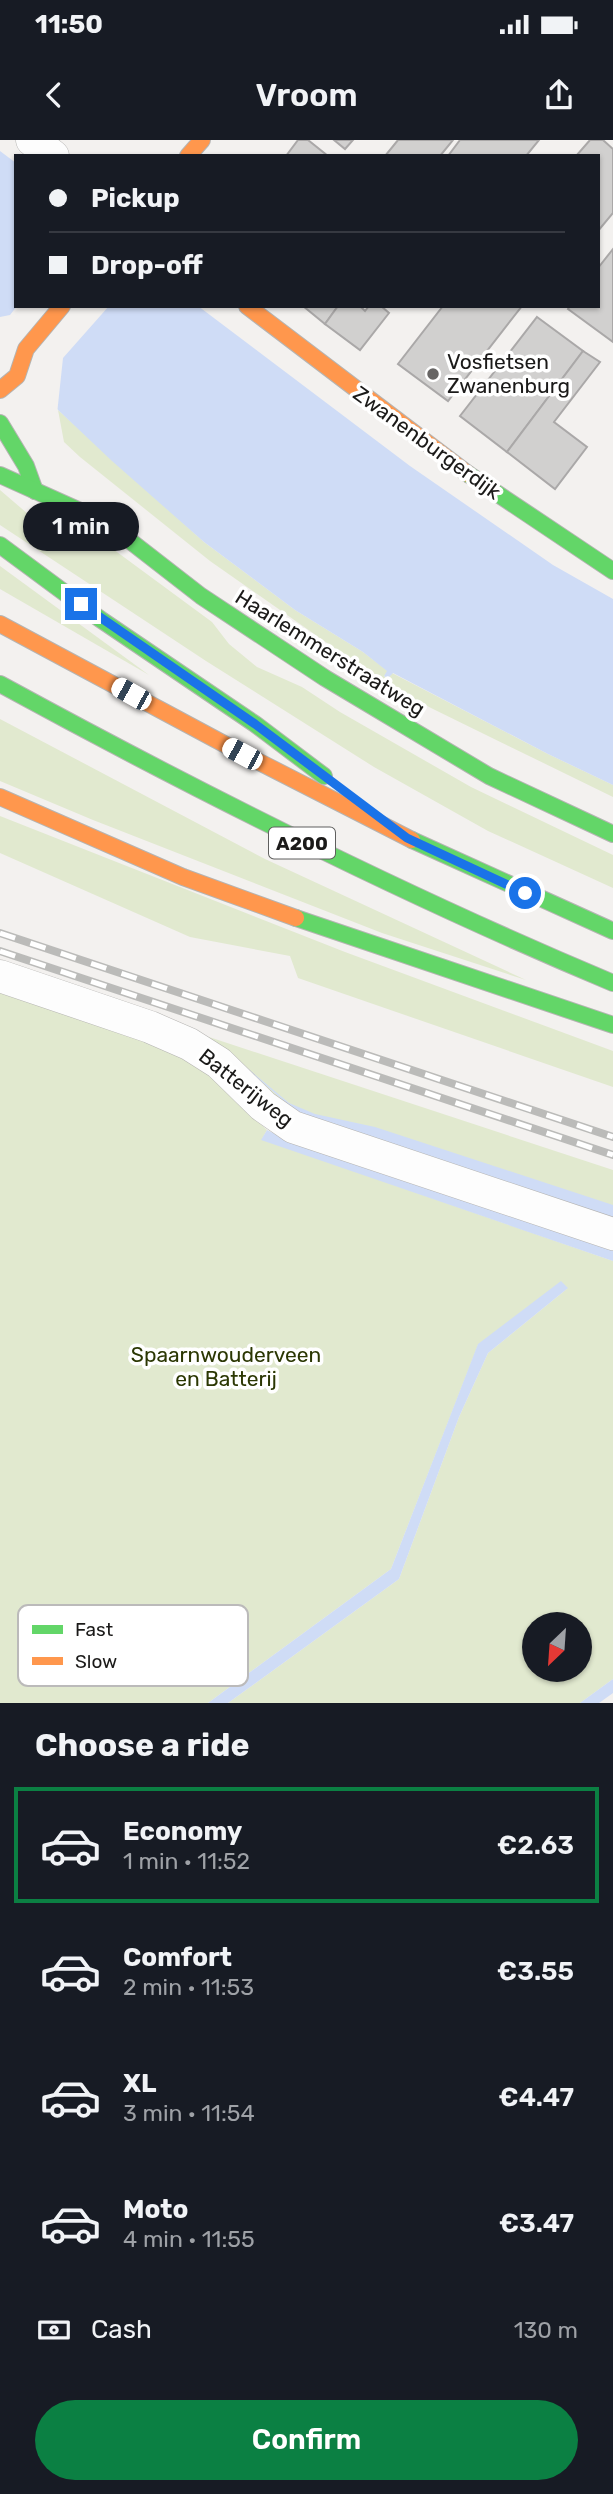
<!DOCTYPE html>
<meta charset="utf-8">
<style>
body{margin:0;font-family:Rubik,sans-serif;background:#242831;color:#f1f3f6;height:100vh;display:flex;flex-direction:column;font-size:26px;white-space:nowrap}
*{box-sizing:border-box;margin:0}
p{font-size:23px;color:#9ea1a6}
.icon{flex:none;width:38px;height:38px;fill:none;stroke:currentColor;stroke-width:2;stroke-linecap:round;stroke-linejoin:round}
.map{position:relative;height:1563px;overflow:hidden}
.sheet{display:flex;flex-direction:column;background:#171b24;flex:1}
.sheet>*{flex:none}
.hud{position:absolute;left:14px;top:14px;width:586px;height:154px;border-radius:0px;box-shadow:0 2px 5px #0004;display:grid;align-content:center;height:154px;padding:0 35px;background:#171b24}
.needle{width:46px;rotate:205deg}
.fabs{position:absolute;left:522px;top:1472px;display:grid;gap:14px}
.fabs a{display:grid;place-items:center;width:70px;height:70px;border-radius:50%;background:#171b24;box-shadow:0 2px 5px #0004;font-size:35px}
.end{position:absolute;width:32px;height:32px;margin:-16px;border:9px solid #1a73e8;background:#fff;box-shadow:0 0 0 4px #fff}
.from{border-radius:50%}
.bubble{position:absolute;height:49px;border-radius:24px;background:#171b24;box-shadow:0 2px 5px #0004;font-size:23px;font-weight:600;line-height:49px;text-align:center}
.car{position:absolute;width:21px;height:42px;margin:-21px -10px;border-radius:9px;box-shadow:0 0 5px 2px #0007;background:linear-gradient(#fff 24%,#345 0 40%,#fff 0 76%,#345 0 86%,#fff 0)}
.hud b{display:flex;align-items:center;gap:24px;height:66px;font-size:26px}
.hud b+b{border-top:2px solid #363941}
.hud i{width:18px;height:18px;background:#f1f3f6}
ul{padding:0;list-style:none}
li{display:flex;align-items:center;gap:21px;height:116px;margin:0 14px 10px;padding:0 21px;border:4px solid transparent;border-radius:0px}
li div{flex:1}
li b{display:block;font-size:26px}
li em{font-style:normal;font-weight:600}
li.selected{border-color:#0b8043}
li>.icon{width:63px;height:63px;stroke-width:1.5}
h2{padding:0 35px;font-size:32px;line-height:84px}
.pay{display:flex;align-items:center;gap:18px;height:77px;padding:0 35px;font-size:26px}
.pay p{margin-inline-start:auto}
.button{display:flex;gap:14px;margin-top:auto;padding:14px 35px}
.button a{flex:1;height:80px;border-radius:42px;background:#0b8043;color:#fff;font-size:28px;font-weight:600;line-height:80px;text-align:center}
.status{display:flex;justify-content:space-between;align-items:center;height:49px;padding:0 35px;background:#171b24;direction:ltr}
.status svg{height:19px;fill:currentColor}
header{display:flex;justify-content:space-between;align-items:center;height:91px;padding:0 35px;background:#171b24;font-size:32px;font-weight:600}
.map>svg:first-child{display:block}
.green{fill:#e1e9cf;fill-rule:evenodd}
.water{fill:#cfdcf6}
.pier{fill:#f3f1ef}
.building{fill:#d1d0cf;stroke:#aaa8a8;stroke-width:2}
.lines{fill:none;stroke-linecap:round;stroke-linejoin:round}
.street-casing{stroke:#b5b4b2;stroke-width:33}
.fast-casing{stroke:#b5b4b2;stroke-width:18}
.slow-casing{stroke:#b5b4b2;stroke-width:18}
.street{stroke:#fdfdfd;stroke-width:32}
.fast{stroke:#63d668;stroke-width:16}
.slow{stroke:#ff974d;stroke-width:16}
.rail-casing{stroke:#bbbbb9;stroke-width:8}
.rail{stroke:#fff;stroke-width:5;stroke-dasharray:16;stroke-linecap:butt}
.route{stroke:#1a73e8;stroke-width:9}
.poi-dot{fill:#676564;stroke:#fff;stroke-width:2.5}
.labels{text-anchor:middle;stroke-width:7;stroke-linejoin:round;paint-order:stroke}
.shield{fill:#fff;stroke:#5f5f5e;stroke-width:2}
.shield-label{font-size:19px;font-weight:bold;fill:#1b1a19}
.poi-label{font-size:21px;fill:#1b1a19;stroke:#fff;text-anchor:start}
.street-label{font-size:21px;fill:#1b1a19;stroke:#fff}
.park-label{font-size:21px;fill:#2b3703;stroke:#fff}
.key{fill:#fff;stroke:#bbbaba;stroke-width:2}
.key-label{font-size:19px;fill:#1b1a19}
</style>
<div class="status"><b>11:50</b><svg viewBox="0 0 49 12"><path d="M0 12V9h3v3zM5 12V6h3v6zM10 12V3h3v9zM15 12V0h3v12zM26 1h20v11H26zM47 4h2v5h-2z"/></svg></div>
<header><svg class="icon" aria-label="back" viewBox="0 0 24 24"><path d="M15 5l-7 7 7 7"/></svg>Vroom<svg class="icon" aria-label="share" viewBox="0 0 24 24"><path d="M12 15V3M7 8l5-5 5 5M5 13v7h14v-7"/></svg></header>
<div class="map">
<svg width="613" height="1563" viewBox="0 0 613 1563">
<rect width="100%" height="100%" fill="#f3f1ef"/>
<g class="green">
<polygon points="58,270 204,402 295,470 363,512 388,531 384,536 388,538 392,533 548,614 613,645 613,657 431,568 374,536 210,421 80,317 64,302"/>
<polygon points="0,350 28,374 102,401 212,482 229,504 257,527 302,547 340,572 471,647 613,715 613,748 488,691 374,627 206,521 0,385"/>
<polygon points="0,426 149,535 0,449"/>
<polygon points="0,579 265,719 526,840 382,793 93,680 0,641"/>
<polygon points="0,676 345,812 613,911 613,947 298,838 290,816 190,797 0,713"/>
<path d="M0,851l160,55 37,18 70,66 -5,9 351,122v418l-33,24h-352l171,-124 60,-162 29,-64 80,-65 -90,57 -87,224 -183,134h-208zM534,1484h45v46h-45z"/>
<polygon points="206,896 613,1030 613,1087 309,986"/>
</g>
<g class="water">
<polygon points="0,11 16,23 16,166 198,166 410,326 553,425 613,459 613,645 548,614 393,533 388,538 384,536 387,531 363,512 295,470 204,402 112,321 0,215"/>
<polygon points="69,850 206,896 233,916 289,963 315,974 375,987 613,1065 613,1078 303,977 235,919"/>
<polygon points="267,990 283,998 613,1111 613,1121 261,1000"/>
<polygon points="561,1141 568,1148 488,1213 459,1277 399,1439 228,1563 208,1563 391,1429 478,1204"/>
<polygon points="613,1539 613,1553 599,1563 580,1563"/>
</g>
<polygon class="pier" points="17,166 109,166 63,218 57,274 0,219 0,177 10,175"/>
<g class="building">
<polygon points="298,0 308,0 328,16 286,16"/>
<polygon points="334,0 353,0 345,9"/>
<polygon points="398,0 453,0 440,16 385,16"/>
<polygon points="460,0 539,0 526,16 448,16"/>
<polygon points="590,0 603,0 613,9 613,73 598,91 598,16 576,16"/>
<polygon points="613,109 613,202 568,169 570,166 598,166 598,128"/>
<polygon points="303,166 338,166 325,184"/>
<polygon points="338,166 360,166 365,171 369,166 381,166 389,173 360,210 325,184"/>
<polygon points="443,166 522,166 448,261 398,224"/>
<polygon points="537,177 583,211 507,312 460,276"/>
<polygon points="583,211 600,222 554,282 587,307 555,349 507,312"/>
</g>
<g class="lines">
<defs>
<g id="street">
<polyline points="32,0 53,16"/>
<polyline points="0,836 150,887 189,904 219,923 263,966 293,987 613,1094"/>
</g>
<g id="fast">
<polyline points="0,283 26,326 35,351"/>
<polyline points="468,334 613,431"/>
<polyline points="0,335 107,383 201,456 325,538 489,636 613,694"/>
<polyline points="0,405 100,479 255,584 324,636"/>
<path d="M0,544c200,109 403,211 613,299"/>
<polyline points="412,700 613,791"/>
<polyline points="296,778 613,885"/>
</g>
<g id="slow">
<polyline points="188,16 202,0"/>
<polyline points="247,166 468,334"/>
<polyline points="0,250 17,236 26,209 62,166"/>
<polyline points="0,484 226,605 412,700"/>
<polyline points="0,657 183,737 296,778"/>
</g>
</defs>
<use href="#street" class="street-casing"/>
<use href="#fast" class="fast-casing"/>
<use href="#slow" class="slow-casing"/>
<use href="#street" class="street"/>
<use href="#fast" class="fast"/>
<use href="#slow" class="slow"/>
<defs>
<g id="rail">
<polyline points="0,793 613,997"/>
<polyline points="0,811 613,1015"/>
</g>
</defs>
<use href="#rail" class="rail-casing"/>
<use href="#rail" class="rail"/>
</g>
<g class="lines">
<polyline class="route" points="81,464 255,584 407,698 525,753"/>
</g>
<circle class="poi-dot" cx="433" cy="234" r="7"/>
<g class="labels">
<rect class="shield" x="269" y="687.5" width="66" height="31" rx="5"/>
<g class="shield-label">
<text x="302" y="710">A200</text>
</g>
<g class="poi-label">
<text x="447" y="229">Vosfietsen<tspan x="447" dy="24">Zwanenburg</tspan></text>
</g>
<g class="street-label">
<text transform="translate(427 303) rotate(36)" y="7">Zwanenburgerdijk</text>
<text transform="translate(330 513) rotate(32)" y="7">Haarlemmerstraatweg</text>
<text transform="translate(246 948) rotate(38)" y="7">Batterijweg</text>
</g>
<g class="park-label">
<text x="226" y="1222">Spaarnwouderveen<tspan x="226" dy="24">en Batterij</tspan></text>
</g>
</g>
<rect x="18" y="1465" width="230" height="81" rx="10" class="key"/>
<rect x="32" y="1485" width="31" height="9" fill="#63d668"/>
<rect x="32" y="1517" width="31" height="8" fill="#ff974d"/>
<g class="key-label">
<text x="75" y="1496">Fast</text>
<text x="75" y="1528">Slow</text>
</g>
</svg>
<div class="fabs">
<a><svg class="needle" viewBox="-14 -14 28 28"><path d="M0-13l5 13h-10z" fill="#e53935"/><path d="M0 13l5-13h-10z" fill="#9ea1a6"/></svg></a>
</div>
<i class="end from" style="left:525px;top:753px"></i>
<i class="end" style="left:81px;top:464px"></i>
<div class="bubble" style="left:23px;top:362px;width:116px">1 min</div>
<i class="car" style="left:131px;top:554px;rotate:299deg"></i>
<i class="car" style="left:242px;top:614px;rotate:298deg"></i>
<div class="hud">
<b><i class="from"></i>Pickup</b>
<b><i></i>Drop-off</b>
</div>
</div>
<section class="sheet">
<h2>Choose a ride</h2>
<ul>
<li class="selected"><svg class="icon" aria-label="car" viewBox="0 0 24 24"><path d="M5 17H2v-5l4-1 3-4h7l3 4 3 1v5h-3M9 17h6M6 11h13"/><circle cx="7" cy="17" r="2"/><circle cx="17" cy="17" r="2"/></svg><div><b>Economy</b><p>1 min · 11:52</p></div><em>€2.63</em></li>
<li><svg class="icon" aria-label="car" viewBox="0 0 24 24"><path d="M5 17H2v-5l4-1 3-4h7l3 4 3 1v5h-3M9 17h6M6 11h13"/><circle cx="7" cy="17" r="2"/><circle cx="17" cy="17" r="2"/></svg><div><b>Comfort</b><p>2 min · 11:53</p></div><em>€3.55</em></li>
<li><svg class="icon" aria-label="car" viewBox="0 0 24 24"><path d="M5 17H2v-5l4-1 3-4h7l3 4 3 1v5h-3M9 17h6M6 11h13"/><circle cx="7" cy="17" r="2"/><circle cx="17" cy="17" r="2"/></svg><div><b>XL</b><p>3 min · 11:54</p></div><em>€4.47</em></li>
<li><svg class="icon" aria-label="car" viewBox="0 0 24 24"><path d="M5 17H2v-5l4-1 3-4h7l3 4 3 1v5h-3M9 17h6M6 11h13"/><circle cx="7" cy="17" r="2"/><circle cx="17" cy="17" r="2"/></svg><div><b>Moto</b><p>4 min · 11:55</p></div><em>€3.47</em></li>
</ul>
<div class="pay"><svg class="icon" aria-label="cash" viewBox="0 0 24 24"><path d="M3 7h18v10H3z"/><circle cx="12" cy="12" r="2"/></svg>Cash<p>130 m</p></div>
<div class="button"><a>Confirm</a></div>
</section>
